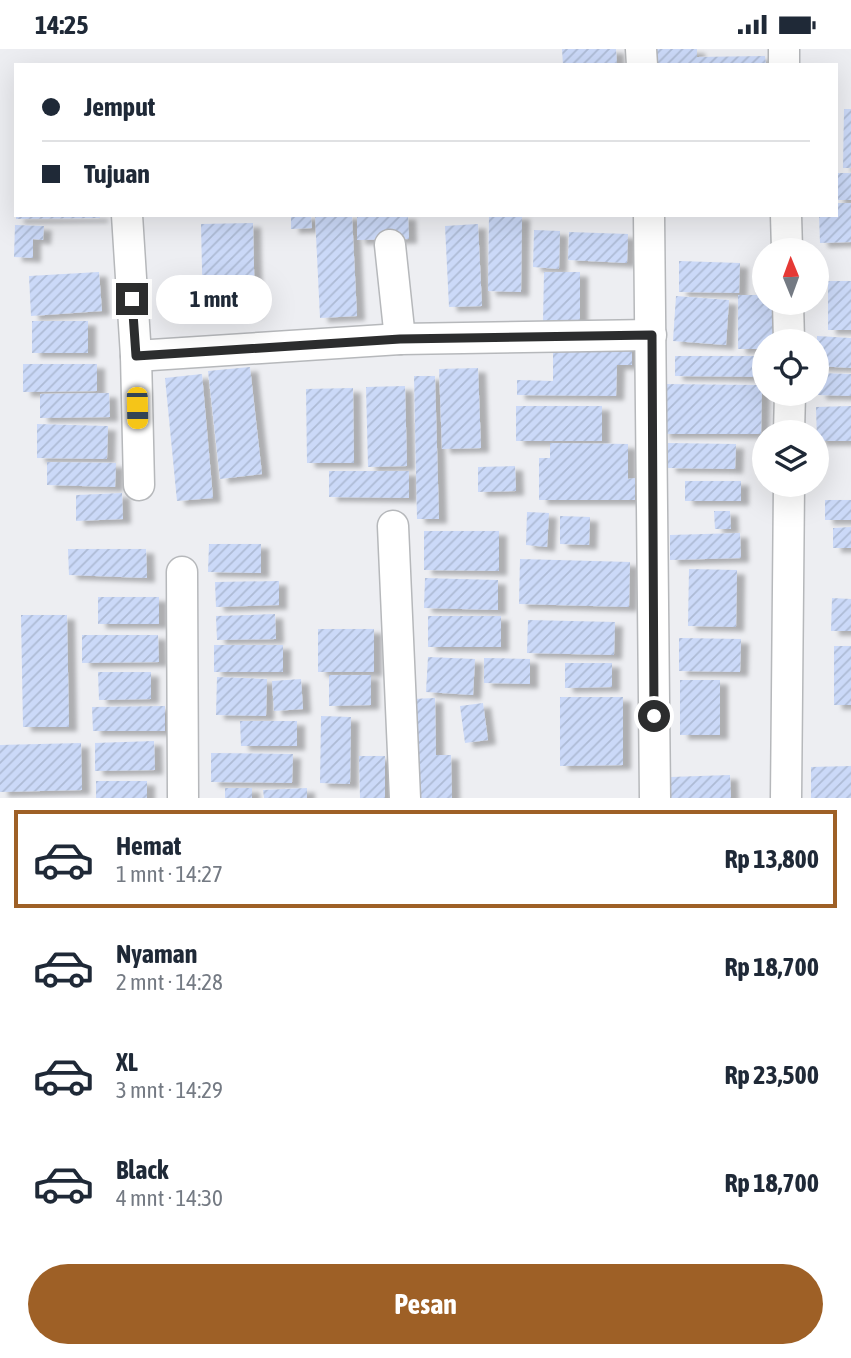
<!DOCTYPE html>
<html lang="id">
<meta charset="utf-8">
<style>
body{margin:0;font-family:"Asap Condensed",sans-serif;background:#f2f2f3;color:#1f2937;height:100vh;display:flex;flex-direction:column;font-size:26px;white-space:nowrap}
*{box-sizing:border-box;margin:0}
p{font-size:23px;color:#747a83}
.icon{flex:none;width:38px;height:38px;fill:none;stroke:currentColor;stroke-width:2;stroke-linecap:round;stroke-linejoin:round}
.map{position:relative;height:749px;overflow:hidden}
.details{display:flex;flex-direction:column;background:#fff;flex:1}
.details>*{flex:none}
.guide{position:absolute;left:14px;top:14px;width:824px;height:154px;border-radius:0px;box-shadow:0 7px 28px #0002;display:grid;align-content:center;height:154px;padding:0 28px;background:#fff}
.needle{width:46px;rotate:359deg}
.buttons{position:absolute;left:752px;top:189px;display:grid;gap:14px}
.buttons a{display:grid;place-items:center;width:77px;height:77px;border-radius:50%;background:#fff;box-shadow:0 7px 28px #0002;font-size:35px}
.end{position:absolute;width:32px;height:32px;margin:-16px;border:9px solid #2c2d2e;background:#fff;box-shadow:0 0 0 4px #fff}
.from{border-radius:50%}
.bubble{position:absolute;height:49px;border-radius:24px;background:#fff;box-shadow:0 7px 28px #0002;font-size:23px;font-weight:700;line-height:49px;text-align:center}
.car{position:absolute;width:21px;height:42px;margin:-21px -10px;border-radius:9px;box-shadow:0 0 5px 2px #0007;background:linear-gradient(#f5c518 24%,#345 0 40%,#f5c518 0 76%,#345 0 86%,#f5c518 0)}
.guide b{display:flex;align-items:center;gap:24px;height:66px;font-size:26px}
.guide b+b{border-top:2px solid #e0e1e3}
.guide i{width:18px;height:18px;background:#1f2937}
ul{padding:12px 0 0;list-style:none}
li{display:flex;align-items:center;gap:21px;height:98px;margin:0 14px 10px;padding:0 14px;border:4px solid transparent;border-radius:0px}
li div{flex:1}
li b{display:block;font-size:26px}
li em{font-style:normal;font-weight:700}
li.active{border-color:#9e6026}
li>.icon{width:63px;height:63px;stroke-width:1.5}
.primary-button{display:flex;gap:14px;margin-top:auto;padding:14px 28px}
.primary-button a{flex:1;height:80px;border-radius:42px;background:#9e6026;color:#fff;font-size:28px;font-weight:700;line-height:80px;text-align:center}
.status{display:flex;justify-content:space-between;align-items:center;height:49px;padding:0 35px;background:#fff;direction:ltr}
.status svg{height:19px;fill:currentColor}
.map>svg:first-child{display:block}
.building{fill:url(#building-hatch);filter:url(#shadow)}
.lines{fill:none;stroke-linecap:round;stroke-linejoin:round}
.minor-casing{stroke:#b6b8bb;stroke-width:33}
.minor{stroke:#fff;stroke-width:30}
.route{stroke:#2c2d2e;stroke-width:9}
</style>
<div class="status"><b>14:25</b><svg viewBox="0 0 49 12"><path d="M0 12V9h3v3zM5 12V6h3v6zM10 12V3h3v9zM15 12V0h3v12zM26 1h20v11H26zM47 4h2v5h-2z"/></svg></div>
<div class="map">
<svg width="851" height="749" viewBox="0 0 851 749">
<defs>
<pattern id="building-hatch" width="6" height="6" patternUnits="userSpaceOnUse" patternTransform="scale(1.75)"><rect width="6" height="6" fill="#cbd9f8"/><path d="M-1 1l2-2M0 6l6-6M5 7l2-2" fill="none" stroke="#aebbd5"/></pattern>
<filter id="shadow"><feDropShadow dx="8" dy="4.5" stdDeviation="2" flood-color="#0004"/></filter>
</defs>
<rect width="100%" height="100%" fill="#edeef2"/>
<g class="building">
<polygon points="562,0 616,0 617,16 563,16"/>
<polygon points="649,0 697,0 697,8 765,7 766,16 649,16"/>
<polygon points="844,60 851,60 851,119 843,119"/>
<rect x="836" y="124" width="15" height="27"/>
<polygon points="836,154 851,154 851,193 820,194 819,166 836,166"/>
<polygon points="16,166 100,166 100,169 16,170"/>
<polygon points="291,166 311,166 312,179 291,180"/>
<polygon points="315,166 352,166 357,267 320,269"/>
<polygon points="357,166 408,166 409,190 357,191"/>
<polygon points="489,166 522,166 521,243 488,242"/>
<polygon points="253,174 255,264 203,265 201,175"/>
<polygon points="478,175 482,257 449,258 445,177"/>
<polygon points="15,176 44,177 43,191 33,190 33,209 14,208"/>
<polygon points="534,181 560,182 559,220 533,218"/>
<polygon points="569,183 628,185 627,214 568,211"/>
<polygon points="679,212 740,214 739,244 679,243"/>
<polygon points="99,223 102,262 31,267 29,227"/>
<polygon points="544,223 580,223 580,273 543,273"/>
<rect x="828" y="232" width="23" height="49"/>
<polygon points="738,246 765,246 765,254 783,254 782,292 765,292 765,300 738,300"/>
<polygon points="676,247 729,251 726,296 673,292"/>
<rect x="32" y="272" width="56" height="32"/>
<polygon points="817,287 851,289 851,319 817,317"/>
<polygon points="632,293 632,316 617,316 616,347 517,346 517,331 553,332 553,300"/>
<polygon points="675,307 765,307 765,328 675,327"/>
<polygon points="23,315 97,315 97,342 23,343"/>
<polygon points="250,318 262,425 220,430 208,322"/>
<polygon points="478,319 481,399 442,400 439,320"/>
<polygon points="819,324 851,325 851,347 818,346"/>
<polygon points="202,325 213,449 177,452 165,329"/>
<polygon points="414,327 435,327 439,470 417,470"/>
<polygon points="662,335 762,336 761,385 662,385"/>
<polygon points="405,337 407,417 368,418 366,338"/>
<polygon points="353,339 354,414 307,414 306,340"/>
<polygon points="109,344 110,368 40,369 40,345"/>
<rect x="516" y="357" width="86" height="35"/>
<polygon points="851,357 851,392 817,392 816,358"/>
<polygon points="37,375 108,377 107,410 37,409"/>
<polygon points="550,394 628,395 628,430 635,429 635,451 539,451 539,409 550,409"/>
<polygon points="668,394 736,395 735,420 668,419"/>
<polygon points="47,413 116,414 115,438 47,436"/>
<polygon points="515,417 516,442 478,443 478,418"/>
<polygon points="329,422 409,422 409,449 329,448"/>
<rect x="685" y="432" width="56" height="20"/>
<polygon points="122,444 123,470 76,472 76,446"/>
<rect x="825" y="451" width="26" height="20"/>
<polygon points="714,462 730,462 731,480 715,480"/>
<polygon points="527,463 549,464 547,498 526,496"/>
<polygon points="560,467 590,468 589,496 560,495"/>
<polygon points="851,478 851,499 833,499 833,479"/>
<polygon points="424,482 499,482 499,522 424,521"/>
<polygon points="740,484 741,509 670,511 670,486"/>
<polygon points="209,495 261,495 261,524 208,523"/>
<polygon points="68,500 146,500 147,529 69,526"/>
<polygon points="520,510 630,513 629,558 519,555"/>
<polygon points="689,520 737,521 736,578 688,577"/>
<polygon points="425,529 498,531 498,561 424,559"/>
<polygon points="279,532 279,556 216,558 215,533"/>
<rect x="98" y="548" width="61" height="27"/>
<polygon points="832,549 851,550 851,582 831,582"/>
<polygon points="275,565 276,590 217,591 216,567"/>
<polygon points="21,566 67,566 69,678 23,678"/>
<rect x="428" y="567" width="73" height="31"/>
<polygon points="528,571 615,573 614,606 527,604"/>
<rect x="318" y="580" width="56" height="43"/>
<polygon points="82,586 158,586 159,613 82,614"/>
<polygon points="679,589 741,590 740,623 679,622"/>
<rect x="214" y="596" width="69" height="27"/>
<rect x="834" y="597" width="17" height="59"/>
<polygon points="428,608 475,610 473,646 426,643"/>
<polygon points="484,609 530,610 530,635 484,634"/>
<polygon points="565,614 612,614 612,638 565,639"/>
<polygon points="98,623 151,623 151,650 99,651"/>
<polygon points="329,626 371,626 371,656 329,657"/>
<polygon points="217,628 267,630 266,667 216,666"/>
<polygon points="301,630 303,660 274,662 272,632"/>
<rect x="680" y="631" width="40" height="55"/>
<polygon points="560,648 623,648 623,716 560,717"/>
<polygon points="435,649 436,706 451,706 452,749 415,749 412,650"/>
<polygon points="483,654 488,691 465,694 460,657"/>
<polygon points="165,657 165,682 93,682 92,658"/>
<polygon points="321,667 351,668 350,735 320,734"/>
<polygon points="240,672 297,672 297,697 241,697"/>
<polygon points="154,692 155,721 95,722 95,694"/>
<polygon points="81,694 82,741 0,743 0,696"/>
<polygon points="211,704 293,705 292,734 211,733"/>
<polygon points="359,707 385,707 385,749 360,749"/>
<polygon points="851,717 851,749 811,749 811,718"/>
<polygon points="730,726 731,749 671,749 670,728"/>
<rect x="96" y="732" width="51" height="17"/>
<rect x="225" y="739" width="27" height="10"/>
<polygon points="307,739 307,749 264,749 263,741"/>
</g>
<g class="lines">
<defs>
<g id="minor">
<polyline points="641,0 642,16"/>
<polyline points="784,0 784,16"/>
<polyline points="127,166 136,307 139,436"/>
<polyline points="649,166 655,749"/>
<polyline points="786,166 787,201"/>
<polyline points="390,196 400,290"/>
<polyline points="788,254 789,292"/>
<polyline points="136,307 400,290 651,286"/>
<polyline points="789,383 790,345"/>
<polyline points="393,477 405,749"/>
<polyline points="182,523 183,749"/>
<polyline points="786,749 789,436"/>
</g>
</defs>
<use href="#minor" class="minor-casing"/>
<use href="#minor" class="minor"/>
</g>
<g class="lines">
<polyline class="route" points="132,250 136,307 400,290 652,286 654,667"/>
</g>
</svg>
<div class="buttons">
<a><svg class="needle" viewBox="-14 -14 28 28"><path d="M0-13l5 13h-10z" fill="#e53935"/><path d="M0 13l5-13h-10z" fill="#747a83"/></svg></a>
<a><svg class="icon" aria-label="locate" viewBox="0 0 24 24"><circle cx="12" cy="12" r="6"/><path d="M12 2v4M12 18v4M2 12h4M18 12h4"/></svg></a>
<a><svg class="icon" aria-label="layers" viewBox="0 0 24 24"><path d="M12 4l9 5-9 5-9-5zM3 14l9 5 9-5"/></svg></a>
</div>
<i class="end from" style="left:654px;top:667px"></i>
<i class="end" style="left:132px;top:250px"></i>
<div class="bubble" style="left:156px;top:226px;width:116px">1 mnt</div>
<i class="car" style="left:137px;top:359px;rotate:179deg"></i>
<div class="guide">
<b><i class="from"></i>Jemput</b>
<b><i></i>Tujuan</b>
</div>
</div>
<section class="details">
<ul>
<li class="active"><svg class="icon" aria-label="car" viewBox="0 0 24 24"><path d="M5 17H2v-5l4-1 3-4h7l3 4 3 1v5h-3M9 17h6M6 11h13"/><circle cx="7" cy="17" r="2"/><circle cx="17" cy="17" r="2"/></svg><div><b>Hemat</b><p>1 mnt · 14:27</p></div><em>Rp 13,800</em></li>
<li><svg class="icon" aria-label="car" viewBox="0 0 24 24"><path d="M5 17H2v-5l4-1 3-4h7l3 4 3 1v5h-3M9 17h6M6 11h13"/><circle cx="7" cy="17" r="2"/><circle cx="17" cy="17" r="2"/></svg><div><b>Nyaman</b><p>2 mnt · 14:28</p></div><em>Rp 18,700</em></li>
<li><svg class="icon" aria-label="car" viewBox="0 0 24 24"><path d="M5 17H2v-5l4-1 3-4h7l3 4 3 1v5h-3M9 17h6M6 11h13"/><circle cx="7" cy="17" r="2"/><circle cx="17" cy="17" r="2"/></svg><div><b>XL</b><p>3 mnt · 14:29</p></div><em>Rp 23,500</em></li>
<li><svg class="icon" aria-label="car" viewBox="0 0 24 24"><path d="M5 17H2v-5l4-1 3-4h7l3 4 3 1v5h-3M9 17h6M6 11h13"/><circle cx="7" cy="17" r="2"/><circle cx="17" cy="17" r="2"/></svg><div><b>Black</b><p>4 mnt · 14:30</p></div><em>Rp 18,700</em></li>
</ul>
<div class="primary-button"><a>Pesan</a></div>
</section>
